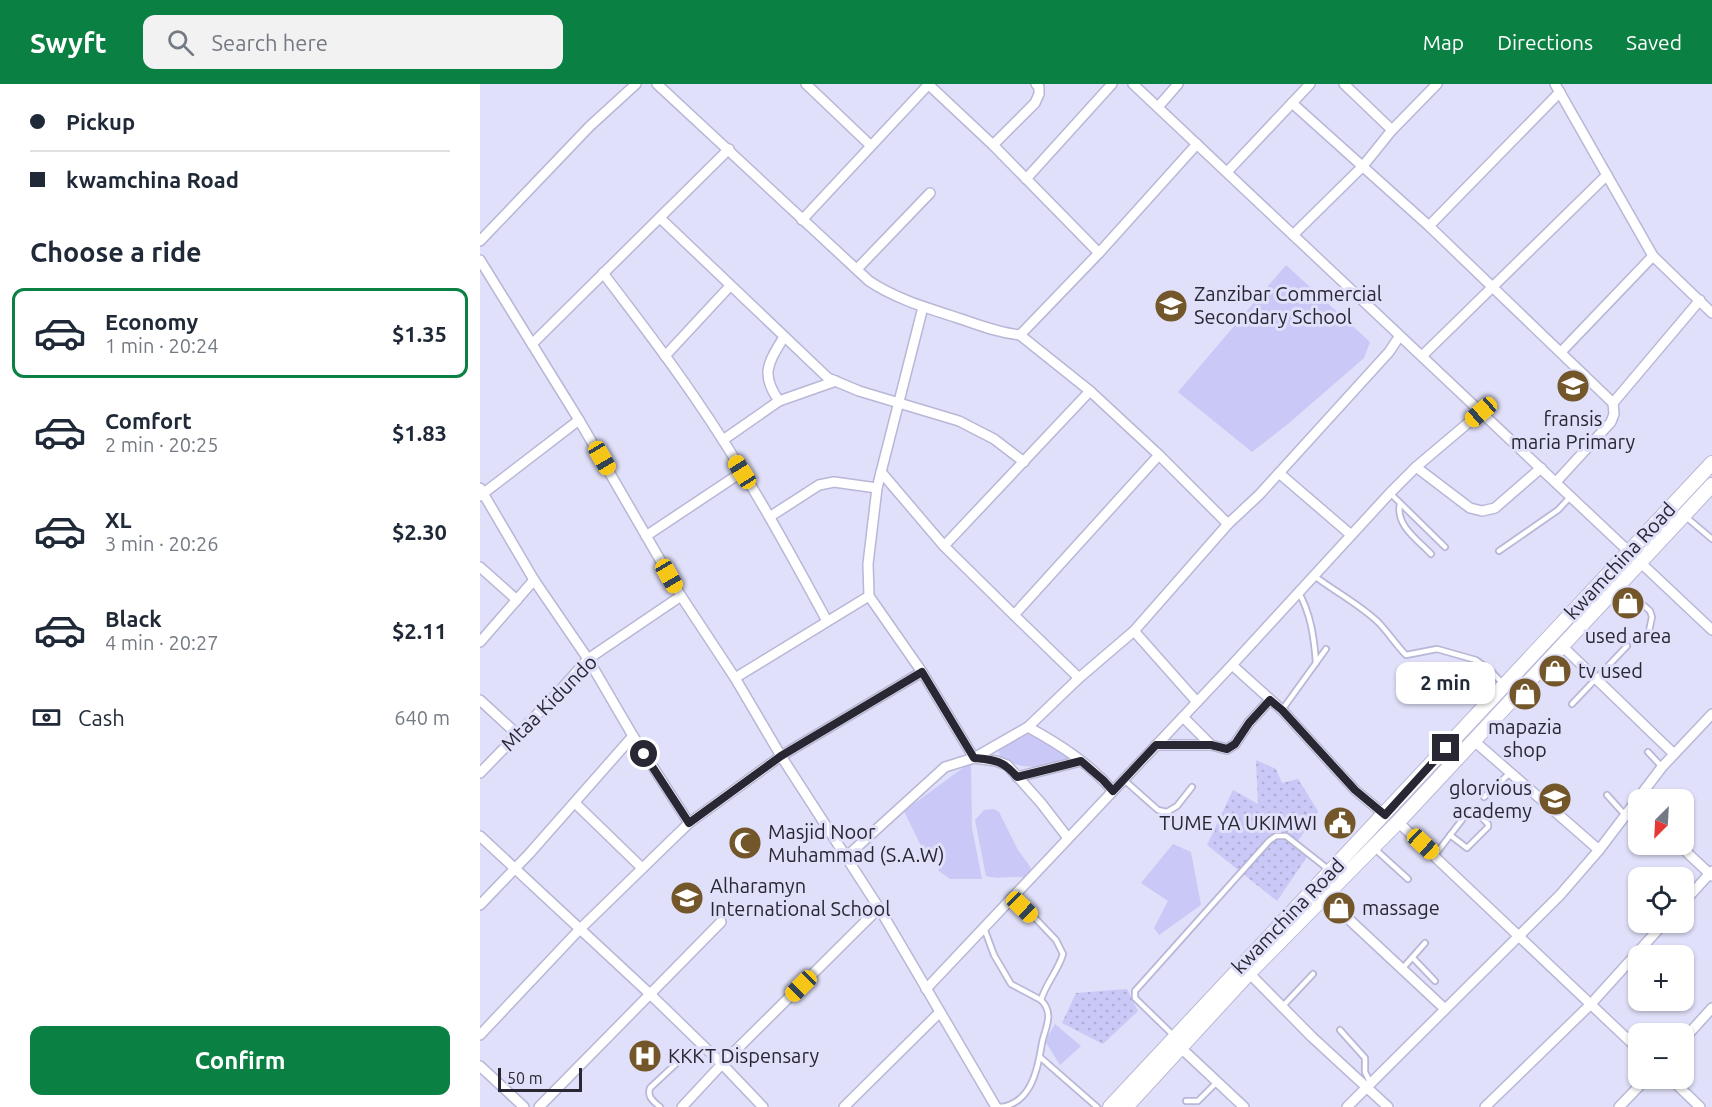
<!DOCTYPE html>
<meta charset="utf-8">
<style>
body{margin:0;font-family:Ubuntu,sans-serif;background:#f2f2f3;color:#1f2937;height:100vh;display:flex;flex-direction:column;font-size:22px;white-space:nowrap}
*{box-sizing:border-box;margin:0}
p{font-size:20px;color:#747a83}
.icon{flex:none;width:33px;height:33px;fill:none;stroke:currentColor;stroke-width:2;stroke-linecap:round;stroke-linejoin:round}
.map{position:relative;flex:1;overflow:hidden}
.details{display:flex;flex-direction:column;background:#fff;width:480px}
.details>*{flex:none}
.banner{display:grid;align-content:center;height:132px;padding:0 30px;background:#fff}
.needle{width:39px;rotate:204deg}
.fabs{position:absolute;left:1148px;top:705px;display:grid;gap:12px}
.fabs a{display:grid;place-items:center;width:66px;height:66px;border-radius:12px;background:#fff;box-shadow:0 2px 4px #0004;font-size:30px}
.scale{position:absolute;left:18px;bottom:15px;width:84px;box-sizing:border-box;padding-left:6px;border:3px solid #282733;border-top:0;font-size:16px;line-height:21px;white-space:nowrap;color:#282733;-webkit-text-stroke:4px #e0e0fa;paint-order:stroke}
.end{position:absolute;width:27px;height:27px;margin:-14px;border:8px solid #282733;background:#fff;box-shadow:0 0 0 3px #fff}
.from{border-radius:50%}
.bubble{position:absolute;height:42px;border-radius:12px;background:#fff;box-shadow:0 2px 4px #0004;font-size:20px;font-weight:700;line-height:42px;text-align:center}
.car{position:absolute;width:18px;height:36px;margin:-18px -9px;border-radius:8px;box-shadow:0 0 4px 2px #0007;background:linear-gradient(#f5c518 24%,#345 0 40%,#f5c518 0 76%,#345 0 86%,#f5c518 0)}
.banner b{display:flex;align-items:center;gap:21px;height:57px;font-size:22px}
.banner b+b{border-top:2px solid #e0e1e3}
.banner i{width:15px;height:15px;background:#1f2937}
ul{padding:0;list-style:none}
li{display:flex;align-items:center;gap:18px;height:90px;margin:0 12px 9px;padding:0 18px;border:3px solid transparent;border-radius:12px}
li div{flex:1}
li b{display:block;font-size:22px}
li em{font-style:normal;font-weight:700}
li.on{border-color:#0b8043}
li>.icon{width:54px;height:54px;stroke-width:1.5}
h2{padding:0 30px;font-size:27px;line-height:72px}
.pay{display:flex;align-items:center;gap:15px;height:66px;padding:0 30px;font-size:22px}
.pay p{margin-inline-start:auto}
.button{display:flex;gap:12px;margin-top:auto;padding:12px 30px}
.button a{flex:1;height:69px;border-radius:12px;background:#0b8043;color:#fff;font-size:24px;font-weight:700;line-height:69px;text-align:center}
header{display:flex;align-items:center;gap:36px;box-sizing:border-box;height:84px;padding:0 30px;background:#0b8043;color:#fff}
header strong{font-size:28px}
nav{display:flex;gap:33px;margin-inline-start:auto;font-size:21px}
.search{width:420px;height:54px;background:#f2f2f3;display:flex;align-items:center;gap:15px;box-sizing:border-box;padding:0 21px;border-radius:12px;color:#747a83;font-size:22px}
main{display:flex;flex:1;min-height:0}
.map>svg:first-child{display:block}
.green{fill:#c9c8f6}
.park{fill:url(#park-dots)}
.lines{fill:none;stroke-linecap:round;stroke-linejoin:round}
.lane-casing{stroke:#b8b7d7;stroke-width:8}
.street-casing{stroke:#b8b7d7;stroke-width:12}
.secondary-casing{stroke:#b8b7d7;stroke-width:16}
.lane{stroke:#fff;stroke-width:4.5}
.street{stroke:#fff;stroke-width:9}
.secondary{stroke:#fff;stroke-width:14}
.route{stroke:#282733;stroke-width:8}
.labels{text-anchor:middle;stroke-width:6;stroke-linejoin:round;paint-order:stroke}
.poi-label{font-size:20px;fill:#282733;stroke:#e0e0fa;text-anchor:start}
.street-label{font-size:20px;fill:#282733;stroke:#e0e0fa}
</style>
<header>
<strong>Swyft</strong>
<div class="search"><svg class="icon" aria-label="search" viewBox="0 0 24 24"><circle cx="10" cy="10" r="6"/><path d="M15 15l6 6"/></svg>Search here</div>
<nav><a>Map</a><a>Directions</a><a>Saved</a></nav>
</header>
<main>
<section class="details">
<div class="banner">
<b><i class="from"></i>Pickup</b>
<b><i></i>kwamchina Road</b>
</div>
<h2>Choose a ride</h2>
<ul>
<li class="on"><svg class="icon" aria-label="car" viewBox="0 0 24 24"><path d="M5 17H2v-5l4-1 3-4h7l3 4 3 1v5h-3M9 17h6M6 11h13"/><circle cx="7" cy="17" r="2"/><circle cx="17" cy="17" r="2"/></svg><div><b>Economy</b><p>1 min · 20:24</p></div><em>$1.35</em></li>
<li><svg class="icon" aria-label="car" viewBox="0 0 24 24"><path d="M5 17H2v-5l4-1 3-4h7l3 4 3 1v5h-3M9 17h6M6 11h13"/><circle cx="7" cy="17" r="2"/><circle cx="17" cy="17" r="2"/></svg><div><b>Comfort</b><p>2 min · 20:25</p></div><em>$1.83</em></li>
<li><svg class="icon" aria-label="car" viewBox="0 0 24 24"><path d="M5 17H2v-5l4-1 3-4h7l3 4 3 1v5h-3M9 17h6M6 11h13"/><circle cx="7" cy="17" r="2"/><circle cx="17" cy="17" r="2"/></svg><div><b>XL</b><p>3 min · 20:26</p></div><em>$2.30</em></li>
<li><svg class="icon" aria-label="car" viewBox="0 0 24 24"><path d="M5 17H2v-5l4-1 3-4h7l3 4 3 1v5h-3M9 17h6M6 11h13"/><circle cx="7" cy="17" r="2"/><circle cx="17" cy="17" r="2"/></svg><div><b>Black</b><p>4 min · 20:27</p></div><em>$2.11</em></li>
</ul>
<div class="pay"><svg class="icon" aria-label="cash" viewBox="0 0 24 24"><path d="M3 7h18v10H3z"/><circle cx="12" cy="12" r="2"/></svg>Cash<p>640 m</p></div>
<div class="button"><a>Confirm</a></div>
</section>
<div class="map">
<svg width="1232" height="1023" viewBox="0 0 1232 1023">
<defs>
<pattern id="park-dots" width="8" height="8" patternUnits="userSpaceOnUse" patternTransform="scale(1.5)"><rect width="8" height="8" fill="#c9c8f6"/><path d="M2 2h.1M6 6h.1" fill="none" stroke="#adacd3" stroke-width="1.8" stroke-linecap="round"/></pattern>
</defs>
<rect width="100%" height="100%" fill="#e0e0fa"/>
<g class="green">
<polygon points="806,181 890,258 884,274 808,340 772,368 698,308"/>
<path d="M542,650c19,-1 36,12 49,27 -26,5 -48,12 -71,-5l-2,-8z"/>
<polygon points="491,678 492,744 502,795 470,795 459,787 456,780 442,764 424,727"/>
<path d="M514,725l5,3 19,38 13,18 -4,10c-15,-3 -27,2 -41,-2l-11,-56 9,-10z"/>
<polygon points="693,760 711,768 721,821 679,851 674,844 688,817 661,799"/>
<polygon points="575,940 601,962 580,981 565,957"/>
</g>
<g class="park">
<polygon points="776,676 796,685 802,699 818,695 838,727 816,760 831,767 797,817 727,761 753,706 778,720"/>
<polygon points="647,905 658,927 623,960 582,939 596,909"/>
</g>
<g class="lines">
<defs>
<g id="lane">
<polyline points="910,409 965,463"/>
<path d="M920,420c-5,21 18,36 31,50"/>
<polyline points="1206,433 1232,455"/>
<polyline points="1019,467 1078,426 1091,412"/>
<path d="M833,491c21,16 46,29 65,47 10,10 18,23 28,33l31,-6 39,11 14,10 13,14"/>
<polyline points="1141,501 1170,527 1172,533 1169,547"/>
<path d="M818,507c13,23 16,46 18,72"/>
<polyline points="1092,620 1147,562"/>
<polyline points="802,626 846,565"/>
<polyline points="1168,668 1182,683"/>
<polyline points="643,695 678,726 687,728 697,722 712,703"/>
<polyline points="1127,711 1145,731"/>
<polyline points="1004,713 1031,688"/>
<polyline points="895,765 928,795"/>
<polyline points="955,771 988,728 995,727 1008,740 1008,743 987,764 970,751"/>
<polyline points="504,844 514,871 531,900 561,916"/>
<polyline points="933,874 955,897"/>
<polyline points="922,885 945,859"/>
<polyline points="802,923 833,890"/>
<polyline points="860,946 885,974 885,988 890,998"/>
<polyline points="693,951 655,914 655,907 789,757 796,752 806,752 848,785"/>
<polyline points="561,974 617,1023"/>
<polyline points="706,1017 718,1017 737,998"/>
<path d="M180,1023c-7,-6 -13,-10 -10,-19l30,-28"/>
<path d="M519,1023c32,-2 39,-38 43,-64 3,-15 13,-29 -1,-43 5,-17 17,-29 22,-46l-7,-14 -42,-44"/>
</g>
<g id="street">
<path d="M177,0l212,197c27,18 58,27 89,37 21,7 41,15 62,17l79,-82 98,-109"/>
<polyline points="326,0 390,61"/>
<polyline points="448,0 513,61 619,169"/>
<polyline points="653,0 1232,546"/>
<polyline points="864,0 912,46"/>
<polyline points="1075,0 1173,172 1232,229"/>
<polyline points="812,19 949,142 1133,319 1134,330 1131,338 1076,398"/>
<polyline points="678,23 698,0"/>
<polyline points="513,61 555,19 559,10 559,3 556,0"/>
<polyline points="747,88 830,0"/>
<polyline points="546,95 632,0"/>
<polyline points="180,134 348,294 379,307 479,337 514,355 544,378"/>
<polyline points="322,136 449,0"/>
<polyline points="949,142 1080,8"/>
<polyline points="813,151 883,82 912,46 957,0"/>
<polyline points="0,157 110,42 156,0"/>
<polyline points="0,176 99,336 201,512 255,594 301,672 399,824 516,1023"/>
<polyline points="377,185 450,109"/>
<path d="M123,189c31,41 63,82 92,125 49,71 91,147 132,223"/>
<polyline points="540,251 610,307 679,371 748,440"/>
<polyline points="52,260 249,65"/>
<polyline points="1081,268 1173,172"/>
<polyline points="185,272 250,202"/>
<polyline points="942,272 1127,91"/>
<path d="M299,317c-19,-27 -11,-38 5,-64"/>
<polyline points="1133,319 1220,216"/>
<polyline points="243,356 299,317 356,297"/>
<polyline points="936,383 990,424 1002,427 1015,424 1061,384"/>
<polyline points="401,388 464,462 534,531"/>
<polyline points="799,389 870,450"/>
<polyline points="0,404 54,496 108,575 153,652 209,739"/>
<polyline points="397,404 443,223"/>
<polyline points="0,412 99,336"/>
<polyline points="291,432 339,401 354,398 397,404 388,480 389,512 442,588 494,674"/>
<polyline points="166,452 262,388"/>
<polyline points="464,462 610,307"/>
<polyline points="0,483 37,516"/>
<polyline points="654,547 717,618"/>
<polyline points="0,558 54,496"/>
<polyline points="1081,561 1194,670"/>
<polyline points="255,594 389,512"/>
<polyline points="599,594 534,531 679,371"/>
<polyline points="0,616 37,650"/>
<polyline points="703,633 731,661 747,665 755,660 769,639 790,616"/>
<path d="M548,643c31,17 61,36 85,64"/>
<polyline points="993,656 1119,766"/>
<polyline points="676,661 731,661"/>
<polyline points="494,674 516,677 527,681 561,719 588,754"/>
<polyline points="0,689 75,612 108,575 201,512"/>
<polyline points="537,693 601,677"/>
<polyline points="95,719 162,784"/>
<polyline points="905,731 875,706 802,626 752,581 910,409 936,383 1001,328"/>
<polyline points="918,738 1158,965"/>
<polyline points="0,752 170,910 242,980 283,1023"/>
<polyline points="1198,760 1232,792"/>
<polyline points="366,773 465,683 494,674 548,643 599,594 654,547 748,440 779,411 909,268 919,253"/>
<polyline points="845,813 965,925"/>
<polyline points="1203,819 1232,787"/>
<polyline points="0,821 49,770 153,652"/>
<polyline points="765,885 832,953 908,1023"/>
<polyline points="446,905 752,581"/>
<polyline points="0,951 99,846 209,739 301,672 442,588"/>
<polyline points="1203,956 1232,924"/>
<polyline points="701,964 764,1023"/>
<polyline points="0,982 44,1023"/>
<polyline points="1190,994 1220,1023"/>
<polyline points="59,1023 241,838"/>
<polyline points="202,1023 242,980 399,824"/>
<polyline points="364,1023 460,928"/>
<polyline points="867,1023 1080,811 1119,766 1182,683 1232,630"/>
<polyline points="1005,1023 1110,921 1185,838"/>
<polyline points="1139,1023 1167,994"/>
</g>
<g id="secondary">
<polyline points="630,1023 1232,379"/>
<polyline points="646,1023 769,889 918,738 1232,401"/>
</g>
</defs>
<use href="#lane" class="lane-casing"/>
<use href="#street" class="street-casing"/>
<use href="#secondary" class="secondary-casing"/>
<use href="#lane" class="lane"/>
<use href="#street" class="street"/>
<use href="#secondary" class="secondary"/>
</g>
<g class="lines">
<path class="route" d="M164,670l45,69 92,-67 141,-84 52,86c20,2 29,2 43,19l64,-16 22,19 10,11 43,-46h55l16,4 8,-5 14,-21 21,-23 12,10 73,80 30,25 61,-67"/>
</g>
<defs>
<symbol id="school-disc" viewBox="-11 -11 22 22"><circle r="9.5" fill="#735629" stroke="#e0e0fa"/><path d="M0-5L7-2L0 1L-7-2ZM-4 1L0 2.5L4 1V4Q0 6-4 4Z" fill="#fff"/></symbol>
<symbol id="shop-disc" viewBox="-11 -11 22 22"><circle r="9.5" fill="#735629" stroke="#e0e0fa"/><path d="M-5-2.5h2.3a2.7 3.5 0 0 1 5.4 0H5L5.5 6h-11ZM-1.5-2.5h3a1.5 2.3 0 0 0-3 0Z" fill="#fff"/></symbol>
<symbol id="civic-disc" viewBox="-11 -11 22 22"><circle r="9.5" fill="#735629" stroke="#e0e0fa"/><path d="M-.6-6.5H3V-4.5H.6V-3L4-1V1h2V6H-6V1h2V-1L-.6-3ZM-1.2 2.5V6h2.4V2.5Z" fill="#fff"/></symbol>
<symbol id="mosque-disc" viewBox="-11 -11 22 22"><circle r="9.5" fill="#735629" stroke="#e0e0fa"/><path d="M3.5-4.9A6 6 0 1 0 3.5 4.9A5 5 0 1 1 3.5-4.9Z" fill="#fff"/></symbol>
<symbol id="hospital-disc" viewBox="-11 -11 22 22"><circle r="9.5" fill="#735629" stroke="#e0e0fa"/><path d="M-5-5h3v3.5h4V-5h3V5h-3V1.5h-4V5h-3Z" fill="#fff"/></symbol>
</defs>
<g fill-rule="evenodd">
<use href="#school-disc" x="672" y="203" width="38" height="38"/>
<use href="#school-disc" x="1074" y="283" width="38" height="38"/>
<use href="#shop-disc" x="1129" y="500" width="38" height="38"/>
<use href="#shop-disc" x="1056" y="568" width="38" height="38"/>
<use href="#shop-disc" x="1026" y="591" width="38" height="38"/>
<use href="#school-disc" x="1056" y="696" width="38" height="38"/>
<use href="#civic-disc" x="841" y="720" width="38" height="38"/>
<use href="#mosque-disc" x="246" y="740" width="38" height="38"/>
<use href="#school-disc" x="188" y="795" width="38" height="38"/>
<use href="#shop-disc" x="840" y="805" width="38" height="38"/>
<use href="#hospital-disc" x="146" y="953" width="38" height="38"/>
</g>
<g class="labels">
<g class="poi-label">
<text x="714" y="217">Zanzibar Commercial<tspan x="714" dy="23">Secondary School</tspan></text>
<text x="1093" y="342" text-anchor="middle">fransis<tspan x="1093" dy="23">maria Primary</tspan></text>
<text x="1148" y="559" text-anchor="middle">used area</text>
<text x="1098" y="594">tv used</text>
<text x="1045" y="650" text-anchor="middle">mapazia<tspan x="1045" dy="23">shop</tspan></text>
<text x="1052" y="711" text-anchor="end">glorvious<tspan x="1052" dy="23">academy</tspan></text>
<text x="837" y="746" text-anchor="end">TUME YA UKIMWI</text>
<text x="288" y="755">Masjid Noor<tspan x="288" dy="23">Muhammad (S.A.W)</tspan></text>
<text x="230" y="809">Alharamyn<tspan x="230" dy="23">International School</tspan></text>
<text x="882" y="831">massage</text>
<text x="188" y="979">KKKT Dispensary</text>
</g>
<g class="street-label">
<text transform="translate(1140 477) rotate(-47)" y="7">kwamchina Road</text>
<text transform="translate(69 619) rotate(-45)" y="7">Mtaa Kidundo</text>
<text transform="translate(808 832) rotate(-46)" y="7">kwamchina Road</text>
</g>
</g>
</svg>
<div class="fabs">
<a><svg class="needle" viewBox="-14 -14 28 28"><path d="M0-13l5 13h-10z" fill="#e53935"/><path d="M0 13l5-13h-10z" fill="#747a83"/></svg></a>
<a><svg class="icon" aria-label="locate" viewBox="0 0 24 24"><circle cx="12" cy="12" r="6"/><path d="M12 2v4M12 18v4M2 12h4M18 12h4"/></svg></a>
<a>+</a>
<a>−</a>
</div>
<div class="scale">50 m</div>
<i class="end from" style="left:164px;top:670px"></i>
<i class="end" style="left:966px;top:664px"></i>
<div class="bubble" style="left:916px;top:578px;width:99px">2 min</div>
<i class="car" style="left:1001px;top:328px;rotate:229deg"></i>
<i class="car" style="left:122px;top:374px;rotate:150deg"></i>
<i class="car" style="left:262px;top:388px;rotate:328deg"></i>
<i class="car" style="left:189px;top:492px;rotate:150deg"></i>
<i class="car" style="left:943px;top:760px;rotate:133deg"></i>
<i class="car" style="left:542px;top:823px;rotate:134deg"></i>
<i class="car" style="left:321px;top:902px;rotate:225deg"></i>
</div>
</main>
